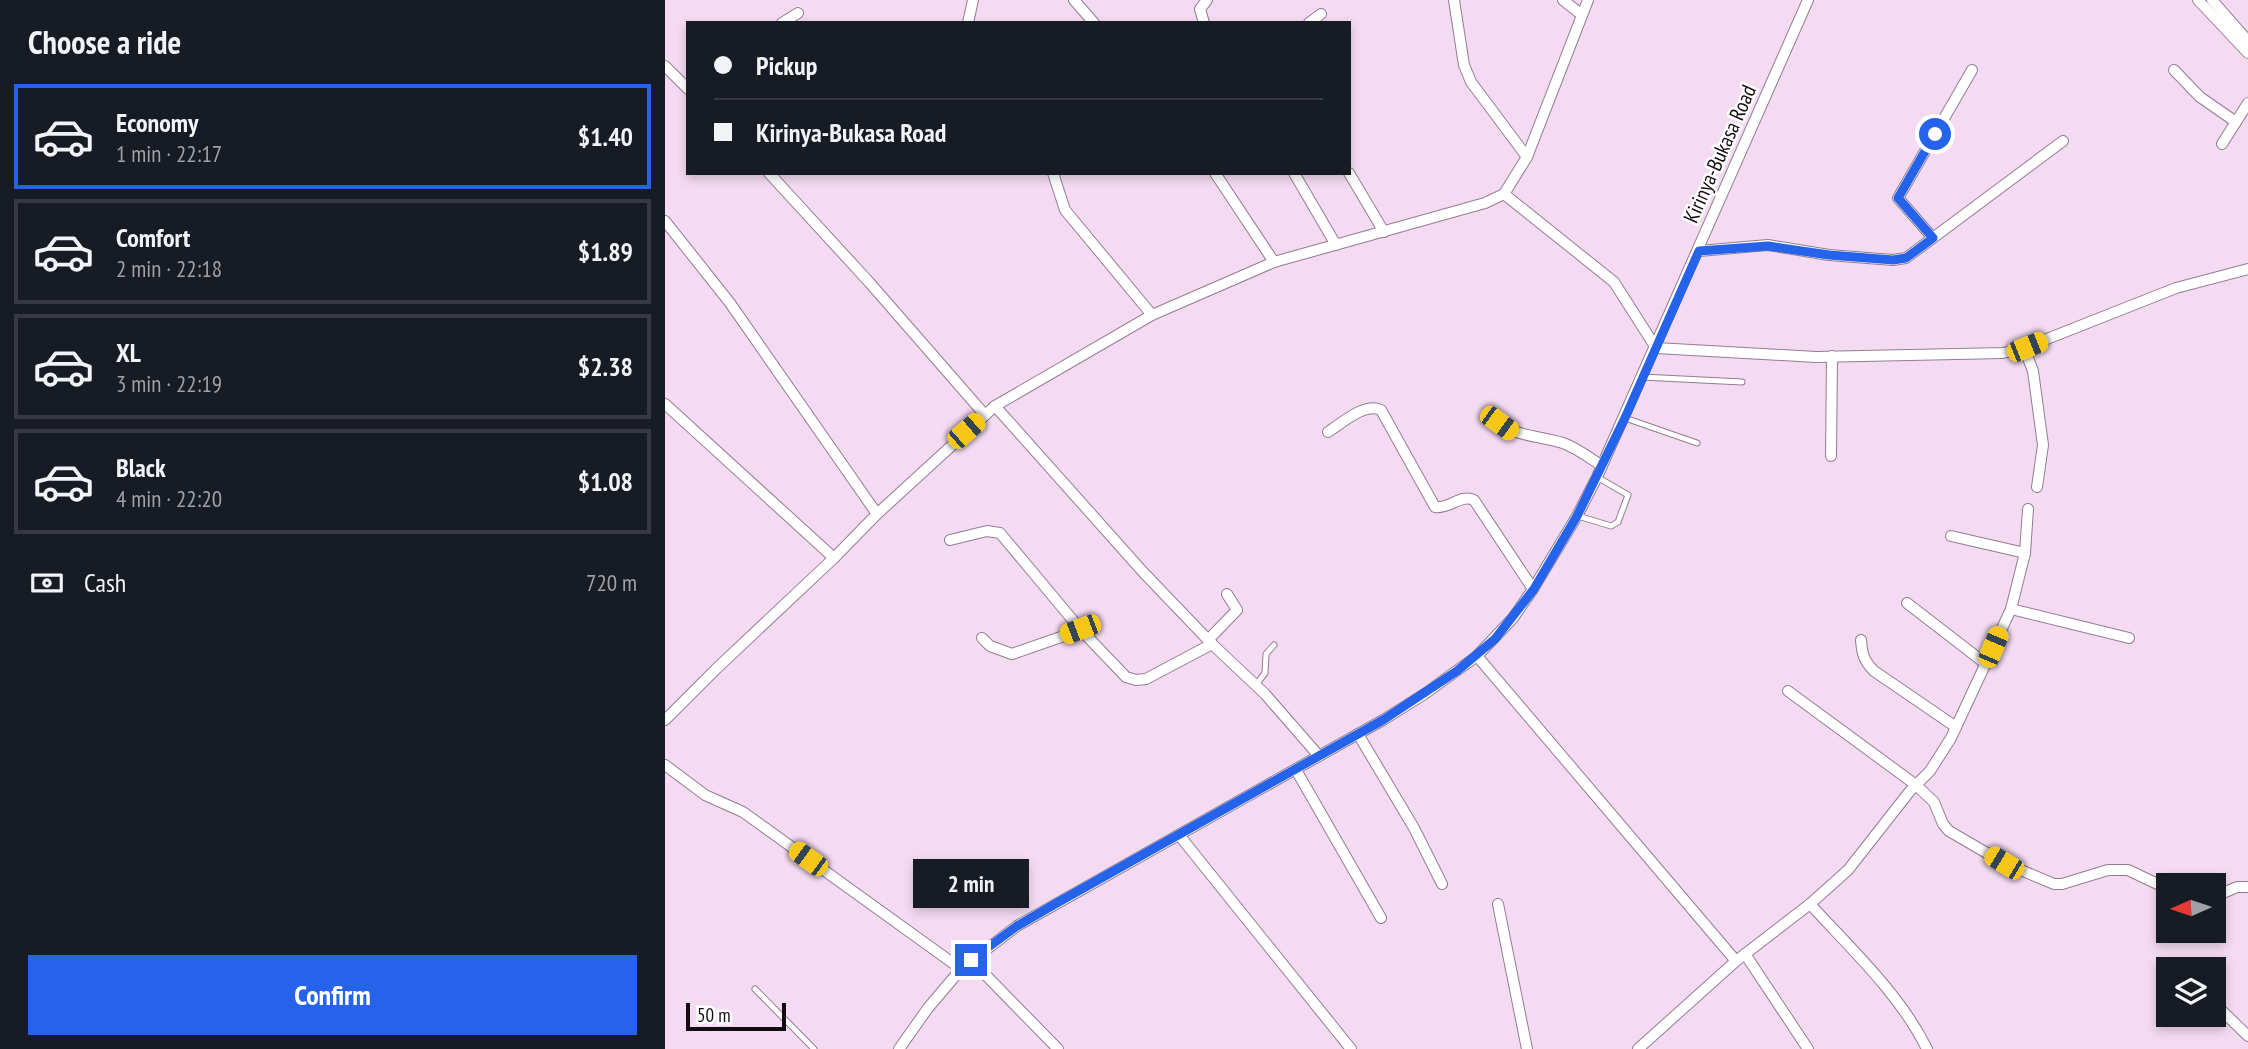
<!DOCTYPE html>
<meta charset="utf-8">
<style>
body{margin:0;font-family:"PT Sans Narrow",sans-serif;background:#242831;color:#f1f3f6;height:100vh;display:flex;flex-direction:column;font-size:26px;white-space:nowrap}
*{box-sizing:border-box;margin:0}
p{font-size:23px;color:#9ea1a6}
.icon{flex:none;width:38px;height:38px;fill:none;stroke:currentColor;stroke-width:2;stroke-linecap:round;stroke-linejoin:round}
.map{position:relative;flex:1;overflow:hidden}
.side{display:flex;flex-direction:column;background:#171b24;width:665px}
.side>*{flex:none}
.guide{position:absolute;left:21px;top:21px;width:665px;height:154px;border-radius:0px;box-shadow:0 4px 10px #0003;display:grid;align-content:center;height:154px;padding:0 28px;background:#171b24}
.needle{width:46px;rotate:267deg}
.buttons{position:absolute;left:1491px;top:873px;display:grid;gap:14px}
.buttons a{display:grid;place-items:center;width:70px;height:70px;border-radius:0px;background:#171b24;box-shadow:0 4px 10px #0003;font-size:35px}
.scale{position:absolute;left:21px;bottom:18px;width:100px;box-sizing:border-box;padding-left:7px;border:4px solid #130b12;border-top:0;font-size:19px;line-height:24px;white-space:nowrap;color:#130b12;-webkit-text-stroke:5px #fff;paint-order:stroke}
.end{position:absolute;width:32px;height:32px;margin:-16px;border:9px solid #2563eb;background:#fff;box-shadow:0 0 0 4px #fff}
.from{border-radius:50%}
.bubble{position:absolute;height:49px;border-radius:0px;background:#171b24;box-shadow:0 4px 10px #0003;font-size:23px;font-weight:800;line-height:49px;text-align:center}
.car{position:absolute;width:21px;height:42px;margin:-21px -10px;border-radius:9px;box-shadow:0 0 5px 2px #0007;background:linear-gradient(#f5c518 24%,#345 0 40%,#f5c518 0 76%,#345 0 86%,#f5c518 0)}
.guide b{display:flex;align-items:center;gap:24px;height:66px;font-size:26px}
.guide b+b{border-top:2px solid #363941}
.guide i{width:18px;height:18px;background:#f1f3f6}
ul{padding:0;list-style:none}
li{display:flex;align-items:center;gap:21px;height:105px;margin:0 14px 10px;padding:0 14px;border:4px solid #363941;border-radius:0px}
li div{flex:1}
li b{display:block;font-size:26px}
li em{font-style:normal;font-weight:800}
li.selected{border-color:#2563eb}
li>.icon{width:63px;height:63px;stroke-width:1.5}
h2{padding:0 28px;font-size:32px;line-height:84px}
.pay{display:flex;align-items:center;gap:18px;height:77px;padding:0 28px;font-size:26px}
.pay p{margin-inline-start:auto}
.cta{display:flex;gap:14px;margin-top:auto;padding:14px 28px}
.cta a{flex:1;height:80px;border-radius:0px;background:#2563eb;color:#fff;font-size:28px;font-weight:800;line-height:80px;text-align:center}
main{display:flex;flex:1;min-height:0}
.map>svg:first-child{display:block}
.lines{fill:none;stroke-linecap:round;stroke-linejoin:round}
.lane-casing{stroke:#937c91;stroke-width:7}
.street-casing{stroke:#937c91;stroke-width:12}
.lane{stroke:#fff;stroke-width:5}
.street{stroke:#fff;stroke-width:10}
.route{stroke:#2563eb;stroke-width:9}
.labels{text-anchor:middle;stroke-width:5;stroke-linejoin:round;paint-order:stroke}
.street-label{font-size:21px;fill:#130b12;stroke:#fff}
</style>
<main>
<section class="side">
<h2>Choose a ride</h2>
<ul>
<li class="selected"><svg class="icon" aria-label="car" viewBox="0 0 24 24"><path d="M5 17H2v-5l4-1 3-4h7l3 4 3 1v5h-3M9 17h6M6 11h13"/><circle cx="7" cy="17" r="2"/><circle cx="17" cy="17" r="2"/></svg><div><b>Economy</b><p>1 min · 22:17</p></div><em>$1.40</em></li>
<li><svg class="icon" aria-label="car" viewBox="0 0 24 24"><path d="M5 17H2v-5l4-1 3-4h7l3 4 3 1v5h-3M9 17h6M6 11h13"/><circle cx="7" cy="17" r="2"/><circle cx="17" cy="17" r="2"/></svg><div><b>Comfort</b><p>2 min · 22:18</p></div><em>$1.89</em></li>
<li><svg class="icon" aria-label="car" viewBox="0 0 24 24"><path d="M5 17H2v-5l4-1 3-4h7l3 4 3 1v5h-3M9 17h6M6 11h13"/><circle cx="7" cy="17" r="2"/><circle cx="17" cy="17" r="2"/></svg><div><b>XL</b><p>3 min · 22:19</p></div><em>$2.38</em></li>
<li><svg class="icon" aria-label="car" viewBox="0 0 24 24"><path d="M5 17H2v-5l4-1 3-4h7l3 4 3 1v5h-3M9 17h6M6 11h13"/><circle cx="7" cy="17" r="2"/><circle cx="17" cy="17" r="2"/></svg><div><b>Black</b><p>4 min · 22:20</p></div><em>$1.08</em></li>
</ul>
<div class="pay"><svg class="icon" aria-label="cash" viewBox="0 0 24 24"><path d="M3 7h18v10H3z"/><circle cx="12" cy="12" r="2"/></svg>Cash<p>720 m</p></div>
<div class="cta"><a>Confirm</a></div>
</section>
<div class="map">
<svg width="1583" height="1049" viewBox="0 0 1583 1049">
<rect width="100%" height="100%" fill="#f5dbf2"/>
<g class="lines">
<defs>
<g id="lane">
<polyline points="977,377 1077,382"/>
<polyline points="960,418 1032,443"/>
<polyline points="913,516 946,526 953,522 963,495 932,477"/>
<polyline points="590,686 600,673 601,654 609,645"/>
<polyline points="90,989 149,1049"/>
</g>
<g id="street">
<polyline points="409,0 429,23"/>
<polyline points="789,0 799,65 806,82 862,157"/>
<polyline points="898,0 917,15"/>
<polyline points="1533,0 1583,53"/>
<polyline points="1547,0 1583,41"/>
<polyline points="117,23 133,13"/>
<polyline points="303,23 308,0"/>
<polyline points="539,23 535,9 542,0"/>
<polyline points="644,23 656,14"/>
<polyline points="0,66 23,89"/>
<polyline points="1509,70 1535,97 1571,122"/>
<polyline points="1557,144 1583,103"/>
<polyline points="104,173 204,282 320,415"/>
<polyline points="388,173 400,210 487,315"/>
<polyline points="550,173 609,262"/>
<polyline points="629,173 671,245"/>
<polyline points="684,173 719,232"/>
<polyline points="839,194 949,282 991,348 1151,357 1338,353 1359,348 1511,288 1583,269"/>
<polyline points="0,221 65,303 212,514"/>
<polyline points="1268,238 1233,198 1307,70"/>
<polyline points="1034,251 1103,245 1164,255 1228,260 1241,258 1398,141"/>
<polyline points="1359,348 1368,371 1378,445 1372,487"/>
<polyline points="0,404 169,558"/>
<polyline points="330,406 478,572 547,644 600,694 654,756"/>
<path d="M834,423c22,15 39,12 64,20 14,5 27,15 39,23"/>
<path d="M663,432c14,-9 37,-30 53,-22l54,97c15,2 25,-13 39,-7l59,89"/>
<polyline points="1166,456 1167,356"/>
<polyline points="1286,536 1360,553 1346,609"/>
<polyline points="285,540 322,531 335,533 416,630 461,677 471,680 481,679 547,644"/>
<polyline points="1360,553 1363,509"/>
<polyline points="1242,603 1321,664"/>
<polyline points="317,638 325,646 347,654 416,630"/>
<polyline points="543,640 572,610 562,594"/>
<path d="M1196,640c1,14 3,21 13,31l82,56"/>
<polyline points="812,656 1071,961"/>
<polyline points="1123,691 1251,785 1269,802 1278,824 1284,831 1339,863 1389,884 1397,884 1443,870 1463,870 1503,889"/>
<polyline points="0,720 51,669 169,558 212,514 330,406 487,315 609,262 820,203 839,194 862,157 923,0"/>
<polyline points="693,734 749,828 777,884"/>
<polyline points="0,765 40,795 78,812 296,969"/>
<polyline points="631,770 716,918"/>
<polyline points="514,835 686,1049"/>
<polyline points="1549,897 1572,887 1583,887"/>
<polyline points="833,904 862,1049"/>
<path d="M1145,904c41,45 90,90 117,145"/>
<polyline points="1080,954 1143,1049"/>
<polyline points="306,960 393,1049"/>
<polyline points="1549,1003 1583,1036"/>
<polyline points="234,1049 263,1008 296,969 352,926 718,720 761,693 812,656 848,618 868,589 912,516 932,477 1143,0"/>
<polyline points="973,1049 1071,961 1145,904 1183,870 1245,791 1265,771 1286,738 1346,609 1464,638"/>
</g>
</defs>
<use href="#lane" class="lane-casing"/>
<use href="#street" class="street-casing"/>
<use href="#lane" class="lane"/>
<use href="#street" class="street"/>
</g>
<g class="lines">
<polyline class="route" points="306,960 352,926 390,904 718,720 792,671 830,639 869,589 912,516 960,418 1034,251 1103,246 1164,255 1228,260 1241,258 1268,238 1233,198 1270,134"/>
</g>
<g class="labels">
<g class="street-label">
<text transform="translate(1055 154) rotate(-66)" y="7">Kirinya-Bukasa Road</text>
</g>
</g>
</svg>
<div class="buttons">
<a><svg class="needle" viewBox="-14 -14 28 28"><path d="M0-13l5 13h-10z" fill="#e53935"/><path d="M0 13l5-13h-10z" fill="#9ea1a6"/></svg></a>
<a><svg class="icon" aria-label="layers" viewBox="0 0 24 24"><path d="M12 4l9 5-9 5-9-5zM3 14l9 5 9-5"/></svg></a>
</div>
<div class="scale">50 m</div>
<i class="end from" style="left:1270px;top:134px"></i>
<i class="end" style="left:306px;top:960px"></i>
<div class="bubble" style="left:248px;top:859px;width:116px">2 min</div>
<i class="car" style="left:1362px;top:347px;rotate:68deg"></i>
<i class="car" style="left:834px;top:423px;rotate:126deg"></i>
<i class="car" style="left:301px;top:431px;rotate:49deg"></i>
<i class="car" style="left:415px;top:629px;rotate:249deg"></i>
<i class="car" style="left:1328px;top:647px;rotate:23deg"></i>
<i class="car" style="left:143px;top:859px;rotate:306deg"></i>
<i class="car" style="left:1339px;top:863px;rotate:301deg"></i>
<div class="guide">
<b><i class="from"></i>Pickup</b>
<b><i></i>Kirinya-Bukasa Road</b>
</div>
</div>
</main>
